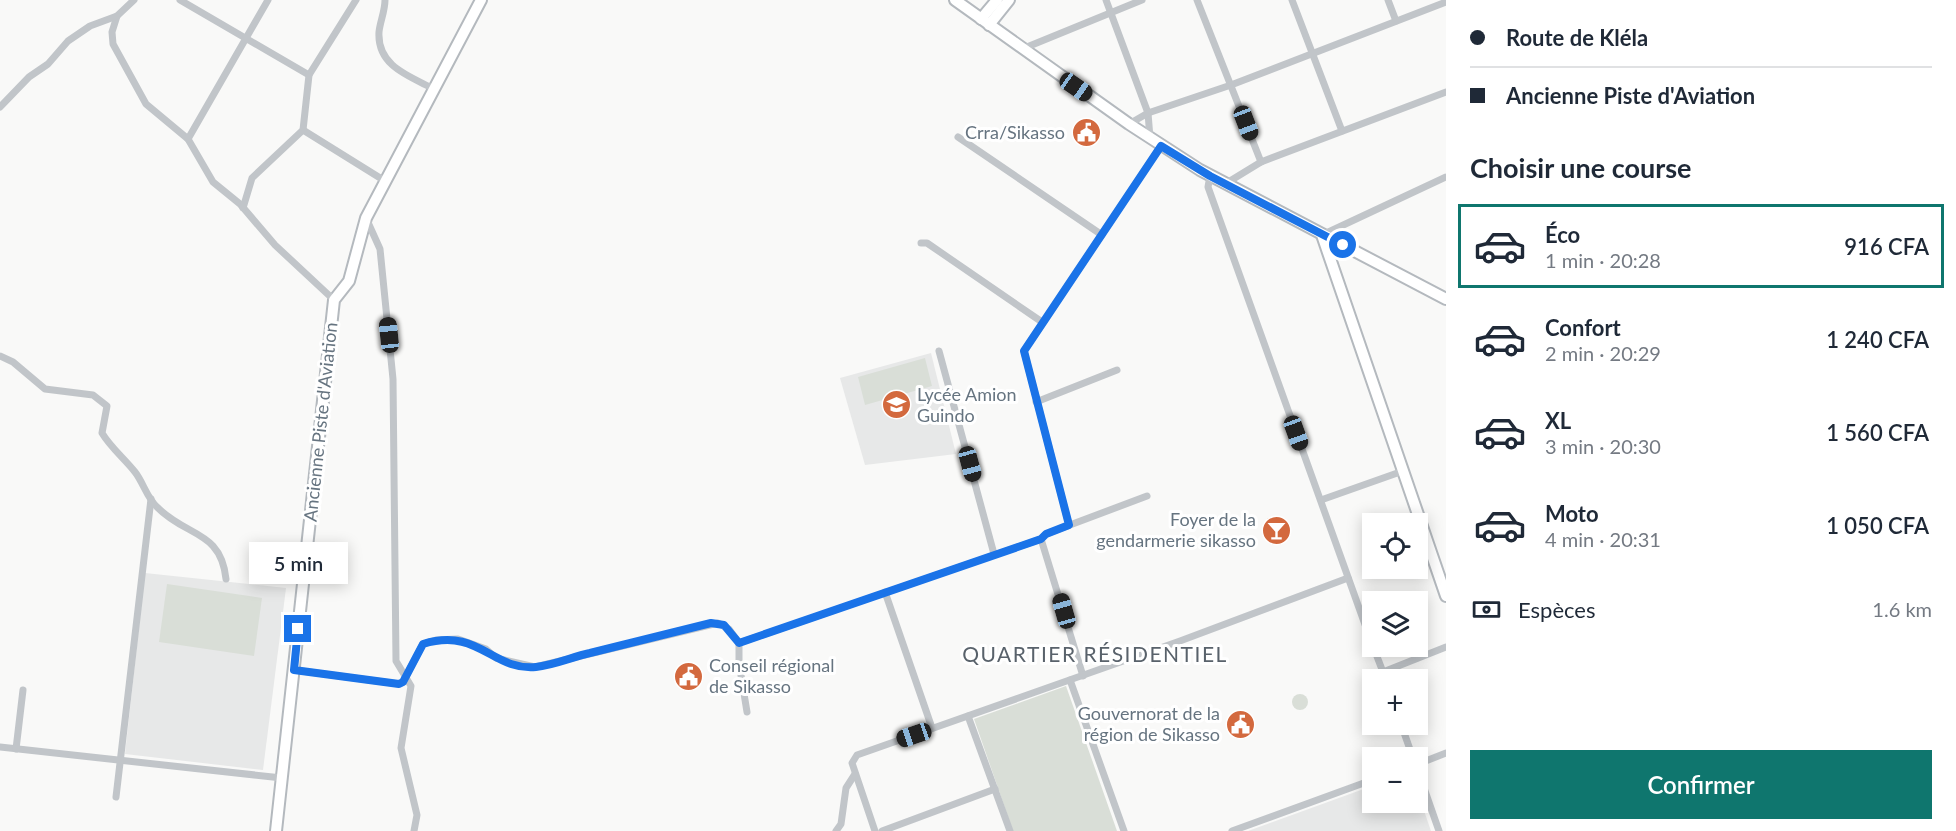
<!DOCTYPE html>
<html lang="fr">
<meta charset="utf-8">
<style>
body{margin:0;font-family:Lato,sans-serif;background:#f2f2f3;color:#1f2937;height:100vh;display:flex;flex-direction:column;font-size:22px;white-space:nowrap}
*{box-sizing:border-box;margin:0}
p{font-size:20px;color:#747a83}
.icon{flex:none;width:33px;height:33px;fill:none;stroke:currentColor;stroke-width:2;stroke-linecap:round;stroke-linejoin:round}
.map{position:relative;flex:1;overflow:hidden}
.sheet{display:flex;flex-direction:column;background:#fff;width:510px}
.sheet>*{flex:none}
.guide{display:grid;align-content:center;height:132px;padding:0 24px;background:#fff}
.controls{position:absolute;left:1362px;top:513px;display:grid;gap:12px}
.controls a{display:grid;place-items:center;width:66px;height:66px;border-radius:0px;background:#fff;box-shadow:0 3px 15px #0003;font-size:30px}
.end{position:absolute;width:27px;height:27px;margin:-14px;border:8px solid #1a73e8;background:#fff;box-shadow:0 0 0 3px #fff}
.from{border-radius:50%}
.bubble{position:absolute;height:42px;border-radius:0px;background:#fff;box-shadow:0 3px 15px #0003;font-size:20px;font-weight:600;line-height:42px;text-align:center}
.car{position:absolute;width:18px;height:36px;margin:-18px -9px;border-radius:8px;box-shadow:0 0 4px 2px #0007;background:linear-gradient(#222 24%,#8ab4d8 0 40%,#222 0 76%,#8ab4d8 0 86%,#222 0)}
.guide b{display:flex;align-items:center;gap:21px;height:57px;font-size:22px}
.guide b+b{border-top:2px solid #e0e1e3}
.guide i{width:15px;height:15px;background:#1f2937}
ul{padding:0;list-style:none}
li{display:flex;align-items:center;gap:18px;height:84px;margin:0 12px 9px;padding:0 12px;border:3px solid transparent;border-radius:0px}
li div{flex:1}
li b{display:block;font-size:22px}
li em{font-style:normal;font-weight:600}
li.on{border-color:#0f766e}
li>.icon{width:54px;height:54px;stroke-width:1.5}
h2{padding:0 24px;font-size:27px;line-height:72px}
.pay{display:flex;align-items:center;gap:15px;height:66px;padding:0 24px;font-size:22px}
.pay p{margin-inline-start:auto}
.primary-button{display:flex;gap:12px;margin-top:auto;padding:12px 24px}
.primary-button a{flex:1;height:69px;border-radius:0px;background:#0f766e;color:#fff;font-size:24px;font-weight:600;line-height:69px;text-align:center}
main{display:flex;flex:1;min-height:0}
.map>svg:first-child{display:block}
.built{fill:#e7e8e8}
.green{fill:#d9ded7}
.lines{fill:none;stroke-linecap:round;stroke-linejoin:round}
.secondary-casing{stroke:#b4b9be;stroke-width:14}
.street{stroke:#c1c5c9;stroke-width:7}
.secondary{stroke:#fff;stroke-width:10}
.route{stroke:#1a73e8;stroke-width:8}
.labels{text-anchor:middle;stroke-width:6;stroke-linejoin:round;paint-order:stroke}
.poi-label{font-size:18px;fill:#667480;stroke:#fff;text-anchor:end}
.street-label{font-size:18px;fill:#667480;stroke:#fff}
.quarter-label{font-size:21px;letter-spacing:1.5px;fill:#59626b;stroke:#fff}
</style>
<main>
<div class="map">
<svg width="1446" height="831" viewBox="0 0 1446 831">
<rect width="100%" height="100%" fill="#f9f9f8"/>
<g class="built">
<polygon points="931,353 956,454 865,465 840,378"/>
<polygon points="145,573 286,588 263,770 125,754"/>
<polygon points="1372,786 1372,802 1418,802 1418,793 1431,831 1248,831"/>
</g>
<g class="green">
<polygon points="925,358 932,386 865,405 858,377"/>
<polygon points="167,584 262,598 254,656 159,642"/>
<polygon points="1066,686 1117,831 1013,831 974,719"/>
<circle cx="1300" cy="702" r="8"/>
</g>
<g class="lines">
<defs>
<g id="secondary">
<polyline points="955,0 1129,124 1200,170 1446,299"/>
<polyline points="981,19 997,0"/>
<polyline points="989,25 1009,0"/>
<polyline points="1322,235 1446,596"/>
<polyline points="276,831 334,300 349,281 366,218 481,0"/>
</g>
</defs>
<use href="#secondary" class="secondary-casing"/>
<g class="street">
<polyline points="180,0 309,75"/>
<path d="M385,0c0,11 -5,22 -6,32 -2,34 30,44 55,57"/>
<polyline points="1106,0 1148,113 1150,138"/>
<polyline points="1197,0 1261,162"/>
<polyline points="1292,0 1342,131"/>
<polyline points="1388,0 1396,21"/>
<polyline points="117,16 112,32 113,44 146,104 188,139 213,182 240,204 275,245 334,300"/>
<polyline points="1022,49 1142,0"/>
<polyline points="0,107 29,77 48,64 68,41 90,26 117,16 134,0"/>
<polyline points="1129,124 1148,113 1231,85 1446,2"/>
<polyline points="303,130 385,181"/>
<polyline points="958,137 1102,235"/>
<polyline points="188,139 268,0"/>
<polyline points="1210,176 1208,187 1372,644"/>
<polyline points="1225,184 1261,162 1446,92"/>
<polyline points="243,208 252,178 303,130 309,75 356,0"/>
<polyline points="366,218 380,249 393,379 396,661 411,686 401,748 417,815 414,831"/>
<polyline points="1322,235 1446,177"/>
<polyline points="921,243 927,243 1042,322"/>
<polyline points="939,351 994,554"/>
<path d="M0,356l13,6 32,27 48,6 14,11 -5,27c9,15 22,25 33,39 8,10 12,26 22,35 29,30 64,23 69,72"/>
<polyline points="1036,402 1117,370"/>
<polyline points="1321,500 1403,471"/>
<polyline points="1069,525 1024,351 1161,146"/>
<polyline points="1041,539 1083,676"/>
<polyline points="885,592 932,728"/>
<polyline points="739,643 1041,539 1046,534 1147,496"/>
<polyline points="1373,646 1386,680"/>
<polyline points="294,670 399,684 403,682 423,644 436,640 458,639 486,649 496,658 535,667 718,623 729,629 739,643 739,663 747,712"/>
<polyline points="1383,672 1446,647"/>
<polyline points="1070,680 1124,831"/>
<polyline points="968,716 1010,831"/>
<polyline points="1401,724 1413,758"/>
<polyline points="0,747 282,778"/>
<polyline points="16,749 23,690"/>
<polyline points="1418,764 1446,753"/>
<polyline points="1418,771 1439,831"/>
<polyline points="116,797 151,499"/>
<polyline points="836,831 841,824 846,788 855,774"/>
<polyline points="875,831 852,763 857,755 1180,641 1348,578"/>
<polyline points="882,831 995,789"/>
<polyline points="1232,831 1372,780"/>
</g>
<use href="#secondary" class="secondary"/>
</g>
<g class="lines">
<path class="route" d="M298,629l-4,41 105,14 4,-2 20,-38c56,-17 69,27 113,23 18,-2 36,-10 54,-14 40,-10 80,-20 121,-30l13,2 15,18 302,-104 5,-5 23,-9 -45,-174 137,-205 49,30 133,69"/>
</g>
<defs>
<symbol id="civic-disc" viewBox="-11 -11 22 22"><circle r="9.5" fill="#d3693e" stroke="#fff"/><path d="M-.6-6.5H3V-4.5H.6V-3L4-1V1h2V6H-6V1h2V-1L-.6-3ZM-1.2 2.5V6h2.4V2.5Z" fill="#fff"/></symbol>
<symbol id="school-disc" viewBox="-11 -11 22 22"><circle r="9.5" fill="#d3693e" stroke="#fff"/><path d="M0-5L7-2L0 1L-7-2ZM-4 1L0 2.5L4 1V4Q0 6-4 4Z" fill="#fff"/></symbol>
<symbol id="bar-disc" viewBox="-11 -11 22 22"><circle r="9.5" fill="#d3693e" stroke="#fff"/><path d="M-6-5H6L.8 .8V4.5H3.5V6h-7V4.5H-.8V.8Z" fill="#fff"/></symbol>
</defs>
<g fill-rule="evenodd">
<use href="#civic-disc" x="1070" y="116" width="33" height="33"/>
<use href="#school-disc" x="880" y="388" width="33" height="33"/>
<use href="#bar-disc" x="1260" y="514" width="33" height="33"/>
<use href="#civic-disc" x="672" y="660" width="33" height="33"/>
<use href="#civic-disc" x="1224" y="708" width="33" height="33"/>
</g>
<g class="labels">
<g class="poi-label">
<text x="1065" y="139">Crra/Sikasso</text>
<text x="917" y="401" text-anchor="start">Lycée Amion<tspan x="917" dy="21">Guindo</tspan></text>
<text x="1256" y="526">Foyer de la<tspan x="1256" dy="21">gendarmerie sikasso</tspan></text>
<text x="709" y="672" text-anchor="start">Conseil régional<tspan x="709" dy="21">de Sikasso</tspan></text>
<text x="1220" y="720">Gouvernorat de la<tspan x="1220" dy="21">région de Sikasso</tspan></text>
</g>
<g class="street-label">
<text transform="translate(321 422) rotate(-84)" y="6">Ancienne Piste d'Aviation</text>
</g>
<g class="quarter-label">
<text x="1095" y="662">QUARTIER RÉSIDENTIEL</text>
</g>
</g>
</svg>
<div class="controls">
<a><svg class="icon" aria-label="locate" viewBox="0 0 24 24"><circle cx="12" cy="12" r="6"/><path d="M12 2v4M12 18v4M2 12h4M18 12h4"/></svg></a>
<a><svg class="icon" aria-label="layers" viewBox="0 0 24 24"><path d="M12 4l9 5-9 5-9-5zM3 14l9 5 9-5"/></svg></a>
<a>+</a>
<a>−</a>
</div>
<i class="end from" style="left:1343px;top:245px"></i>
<i class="end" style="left:298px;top:629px"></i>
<div class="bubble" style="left:249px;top:542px;width:99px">5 min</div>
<i class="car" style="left:1076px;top:87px;rotate:125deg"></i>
<i class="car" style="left:1246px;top:123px;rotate:159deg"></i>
<i class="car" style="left:389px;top:335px;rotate:354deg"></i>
<i class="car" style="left:1296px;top:433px;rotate:160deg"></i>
<i class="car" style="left:970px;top:464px;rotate:165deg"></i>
<i class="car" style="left:1064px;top:611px;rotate:344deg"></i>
<i class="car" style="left:914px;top:735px;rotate:251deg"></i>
</div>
<section class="sheet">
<div class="guide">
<b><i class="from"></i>Route de Kléla</b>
<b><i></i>Ancienne Piste d'Aviation</b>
</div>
<h2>Choisir une course</h2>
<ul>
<li class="on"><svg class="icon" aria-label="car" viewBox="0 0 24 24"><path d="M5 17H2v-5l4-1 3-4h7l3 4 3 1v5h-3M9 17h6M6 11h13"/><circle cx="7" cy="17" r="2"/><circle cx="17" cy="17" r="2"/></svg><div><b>Éco</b><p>1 min · 20:28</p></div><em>916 CFA</em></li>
<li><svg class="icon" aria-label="car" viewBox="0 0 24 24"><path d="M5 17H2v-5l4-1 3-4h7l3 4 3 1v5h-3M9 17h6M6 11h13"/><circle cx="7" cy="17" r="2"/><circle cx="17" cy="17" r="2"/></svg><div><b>Confort</b><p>2 min · 20:29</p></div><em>1 240 CFA</em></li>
<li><svg class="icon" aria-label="car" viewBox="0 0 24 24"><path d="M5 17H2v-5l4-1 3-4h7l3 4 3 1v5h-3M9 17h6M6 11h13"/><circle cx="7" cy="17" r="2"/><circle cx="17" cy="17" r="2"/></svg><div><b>XL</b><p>3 min · 20:30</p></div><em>1 560 CFA</em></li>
<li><svg class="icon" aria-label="car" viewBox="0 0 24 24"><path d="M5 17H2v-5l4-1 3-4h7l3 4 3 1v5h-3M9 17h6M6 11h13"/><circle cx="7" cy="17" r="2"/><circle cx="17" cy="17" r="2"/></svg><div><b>Moto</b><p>4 min · 20:31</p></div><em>1 050 CFA</em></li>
</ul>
<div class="pay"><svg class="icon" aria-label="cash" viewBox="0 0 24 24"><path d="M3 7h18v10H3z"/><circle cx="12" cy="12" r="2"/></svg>Espèces<p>1.6 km</p></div>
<div class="primary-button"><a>Confirmer</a></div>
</section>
</main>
